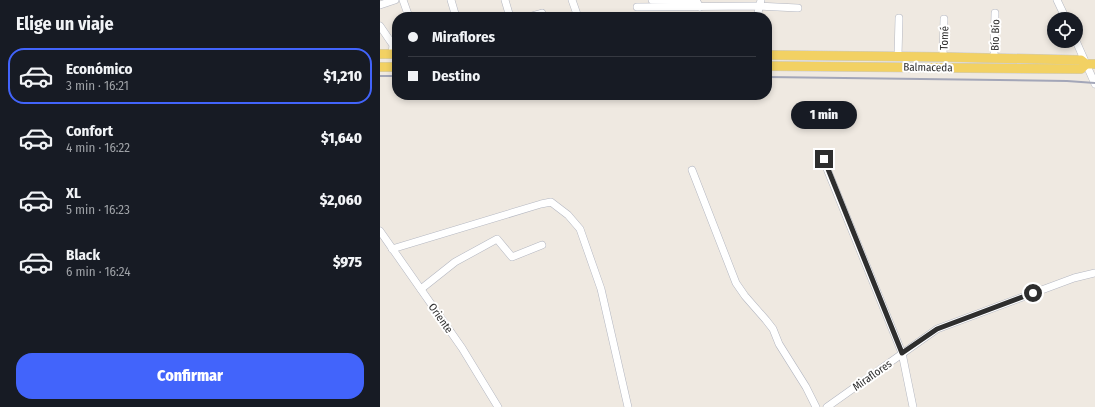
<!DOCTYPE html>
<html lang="es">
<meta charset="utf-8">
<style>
body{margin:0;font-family:"Fira Sans Condensed",sans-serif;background:#242831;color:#f1f3f6;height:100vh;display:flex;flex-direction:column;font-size:15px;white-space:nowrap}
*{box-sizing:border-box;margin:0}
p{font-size:13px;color:#9ea1a6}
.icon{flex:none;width:22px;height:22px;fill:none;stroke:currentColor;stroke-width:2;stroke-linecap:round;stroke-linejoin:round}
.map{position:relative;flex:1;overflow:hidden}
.drawer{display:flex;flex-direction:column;background:#171b24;width:380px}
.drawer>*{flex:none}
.hud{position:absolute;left:12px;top:12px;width:380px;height:88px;border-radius:16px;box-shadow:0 2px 6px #0003;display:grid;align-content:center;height:88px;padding:0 16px;background:#171b24}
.tools{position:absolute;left:667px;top:12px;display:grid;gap:8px}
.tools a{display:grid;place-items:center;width:36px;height:36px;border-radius:50%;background:#171b24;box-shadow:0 2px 6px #0003;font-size:20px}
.end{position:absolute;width:18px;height:18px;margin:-9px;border:5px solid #2e2e2e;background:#fff;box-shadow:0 0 0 2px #fff}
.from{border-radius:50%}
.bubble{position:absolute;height:28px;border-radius:14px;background:#171b24;box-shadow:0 2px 6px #0003;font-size:13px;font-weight:800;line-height:28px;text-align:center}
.hud b{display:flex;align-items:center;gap:14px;height:38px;font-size:15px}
.hud b+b{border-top:1px solid #363941}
.hud i{width:10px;height:10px;background:#f1f3f6}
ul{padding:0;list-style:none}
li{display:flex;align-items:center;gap:12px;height:56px;margin:0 8px 6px;padding:0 8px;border:2px solid transparent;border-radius:16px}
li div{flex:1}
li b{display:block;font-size:15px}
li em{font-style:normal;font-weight:800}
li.selected{border-color:#4264fb}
li>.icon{width:36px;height:36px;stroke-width:1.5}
h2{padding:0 16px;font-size:18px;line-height:48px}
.action{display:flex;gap:8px;margin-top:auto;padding:8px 16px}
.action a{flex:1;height:46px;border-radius:16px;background:#4264fb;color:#fff;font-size:16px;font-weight:800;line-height:46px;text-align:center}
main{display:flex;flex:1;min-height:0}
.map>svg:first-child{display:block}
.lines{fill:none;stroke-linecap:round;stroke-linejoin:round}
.minor-casing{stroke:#b4b7c1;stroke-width:8}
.major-casing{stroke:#c9c9c9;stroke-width:10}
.minor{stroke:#fff;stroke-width:7}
.major{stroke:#f2d163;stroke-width:9}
.rail{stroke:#a3a6b8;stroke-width:2}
.route{stroke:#2e2e2e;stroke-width:5}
.labels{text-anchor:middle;stroke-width:4;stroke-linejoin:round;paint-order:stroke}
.street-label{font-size:11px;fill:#2e2e2e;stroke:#fff}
</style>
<main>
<section class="drawer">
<h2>Elige un viaje</h2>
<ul>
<li class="selected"><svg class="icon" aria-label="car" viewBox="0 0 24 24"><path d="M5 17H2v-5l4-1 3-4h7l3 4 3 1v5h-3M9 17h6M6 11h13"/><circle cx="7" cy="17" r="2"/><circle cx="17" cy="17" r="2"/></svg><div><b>Económico</b><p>3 min · 16:21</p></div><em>$1,210</em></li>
<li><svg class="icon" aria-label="car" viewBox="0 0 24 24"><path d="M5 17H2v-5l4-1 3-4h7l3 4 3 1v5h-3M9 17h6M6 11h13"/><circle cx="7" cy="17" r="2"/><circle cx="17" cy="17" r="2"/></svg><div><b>Confort</b><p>4 min · 16:22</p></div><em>$1,640</em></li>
<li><svg class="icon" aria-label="car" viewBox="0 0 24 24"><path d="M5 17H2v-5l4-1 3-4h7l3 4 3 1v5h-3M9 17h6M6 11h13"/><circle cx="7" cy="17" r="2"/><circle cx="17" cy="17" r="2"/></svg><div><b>XL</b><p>5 min · 16:23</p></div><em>$2,060</em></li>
<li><svg class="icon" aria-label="car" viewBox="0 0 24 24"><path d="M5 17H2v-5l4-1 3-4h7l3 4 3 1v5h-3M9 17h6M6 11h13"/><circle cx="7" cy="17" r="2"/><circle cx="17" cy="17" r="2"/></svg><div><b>Black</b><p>6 min · 16:24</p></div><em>$975</em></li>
</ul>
<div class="action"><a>Confirmar</a></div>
</section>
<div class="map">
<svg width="715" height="407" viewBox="0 0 715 407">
<rect width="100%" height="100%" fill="#efe9e1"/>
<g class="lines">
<defs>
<g id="minor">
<polyline points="23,0 29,17"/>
<polyline points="71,0 76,17"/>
<polyline points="125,0 130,17"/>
<polyline points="192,0 198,17"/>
<polyline points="272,0 312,1 317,2 320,7"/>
<polyline points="677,0 686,19"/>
<polyline points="0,5 15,0"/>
<polyline points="257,7 379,6 418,8"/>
<polyline points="148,17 162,13"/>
<polyline points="377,17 381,0"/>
<polyline points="0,26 13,45 12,54"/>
<polyline points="696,41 715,84"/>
<polyline points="518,56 519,18"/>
<polyline points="563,57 564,19"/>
<polyline points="614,58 615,13"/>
<polyline points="443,159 522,353 533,407"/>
<polyline points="312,170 356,283 365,296 386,320 393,329 399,344 426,387 436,407"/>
<polyline points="0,231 82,348 118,407"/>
<polyline points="12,249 161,204 171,202 188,215 200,229 221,289 248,407"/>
<polyline points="41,289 75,262 117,239 132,257 162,245"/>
<polyline points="447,407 557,329 694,278 715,273"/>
</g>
<g id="major">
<polyline points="0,54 17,54"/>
<polyline points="387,55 563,57 698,60 701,60 706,64 715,64"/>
<polyline points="387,66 701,69 706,64"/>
<polyline points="0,67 17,67"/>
</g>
</defs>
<use href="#minor" class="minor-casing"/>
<use href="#major" class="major-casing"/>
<use href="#minor" class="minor"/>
<use href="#major" class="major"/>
<g class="rail">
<polyline points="0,76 17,76"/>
<polyline points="387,77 687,81 715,83"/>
</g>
</g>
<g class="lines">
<polyline class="route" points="444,159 522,353 557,329 653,293"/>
</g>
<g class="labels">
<g class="street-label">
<text transform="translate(615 35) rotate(-88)" y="4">Bío Bío</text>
<text transform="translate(564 38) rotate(-88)" y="4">Tomé</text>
<text transform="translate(548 67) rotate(1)" y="4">Balmaceda</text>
<text transform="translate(61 318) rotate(55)" y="4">Oriente</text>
<text transform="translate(492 375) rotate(-35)" y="4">Miraflores</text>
</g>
</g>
</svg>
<div class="tools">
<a><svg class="icon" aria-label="locate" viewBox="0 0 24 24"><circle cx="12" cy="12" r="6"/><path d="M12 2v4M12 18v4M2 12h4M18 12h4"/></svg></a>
</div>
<i class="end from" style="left:653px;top:293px"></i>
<i class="end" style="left:444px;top:159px"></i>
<div class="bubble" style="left:411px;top:101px;width:66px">1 min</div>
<div class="hud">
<b><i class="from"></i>Miraflores</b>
<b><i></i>Destino</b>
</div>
</div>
</main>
